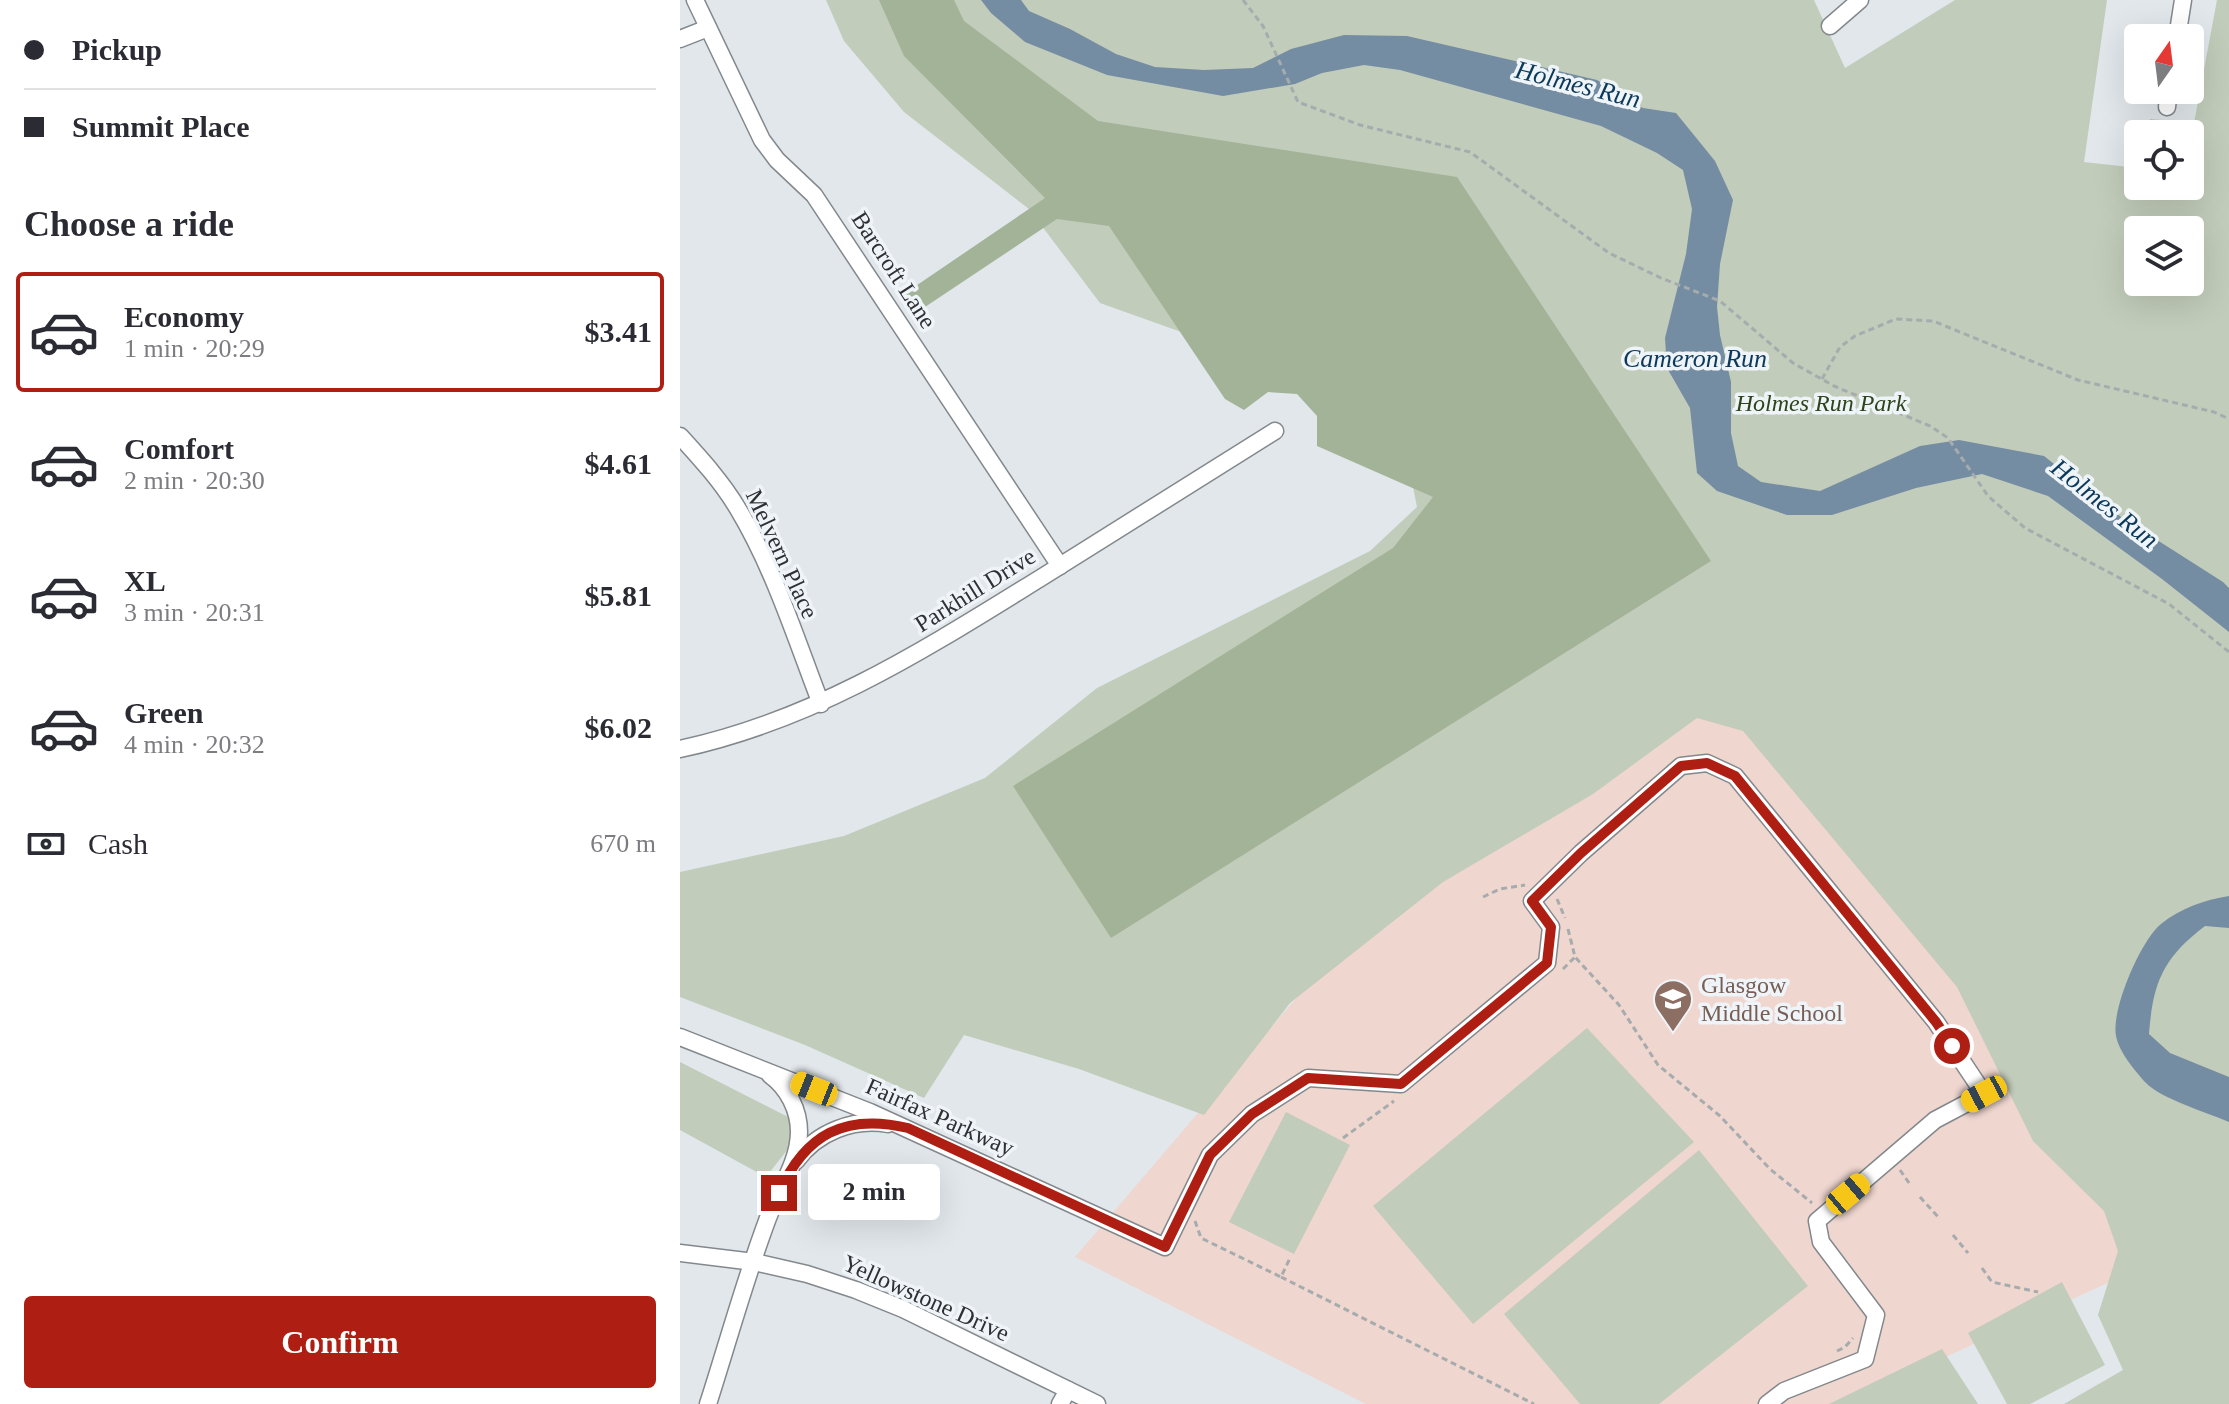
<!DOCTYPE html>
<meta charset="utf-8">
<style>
body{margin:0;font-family:Georgia,serif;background:#f7f7f7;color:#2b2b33;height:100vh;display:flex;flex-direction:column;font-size:30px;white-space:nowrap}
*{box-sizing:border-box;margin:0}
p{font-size:26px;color:#7c7c81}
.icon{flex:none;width:44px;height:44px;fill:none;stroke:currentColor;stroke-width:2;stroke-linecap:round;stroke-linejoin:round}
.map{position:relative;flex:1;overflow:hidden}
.sheet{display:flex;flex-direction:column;background:#fff;width:680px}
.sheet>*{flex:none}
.top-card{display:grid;align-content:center;height:176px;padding:0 24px;background:#fff}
.needle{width:52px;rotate:14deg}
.controls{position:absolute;left:1444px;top:24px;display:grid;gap:16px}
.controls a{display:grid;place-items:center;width:80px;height:80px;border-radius:8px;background:#fff;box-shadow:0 8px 32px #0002;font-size:40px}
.end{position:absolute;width:36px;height:36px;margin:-18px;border:10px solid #ae1e12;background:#fff;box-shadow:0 0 0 4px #fff}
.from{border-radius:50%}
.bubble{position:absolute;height:56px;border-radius:8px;background:#fff;box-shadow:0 8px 32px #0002;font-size:26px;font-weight:600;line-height:56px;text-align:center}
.car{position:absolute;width:24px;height:48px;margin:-24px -12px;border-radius:10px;box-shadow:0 0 6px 2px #0007;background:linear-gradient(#f5c518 24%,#345 0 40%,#f5c518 0 76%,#345 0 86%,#f5c518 0)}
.top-card b{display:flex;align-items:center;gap:28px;height:76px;font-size:30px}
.top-card b+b{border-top:2px solid #e1e1e2}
.top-card i{width:20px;height:20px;background:#2b2b33}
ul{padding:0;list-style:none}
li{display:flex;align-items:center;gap:24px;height:120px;margin:0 16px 12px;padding:0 8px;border:4px solid transparent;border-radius:8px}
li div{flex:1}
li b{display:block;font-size:30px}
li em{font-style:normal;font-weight:600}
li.current{border-color:#ae1e12}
li>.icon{width:72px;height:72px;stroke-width:1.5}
h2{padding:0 24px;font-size:36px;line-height:96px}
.pay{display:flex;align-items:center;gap:20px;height:88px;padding:0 24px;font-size:30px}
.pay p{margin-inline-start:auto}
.button{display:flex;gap:16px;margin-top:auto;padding:16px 24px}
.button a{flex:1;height:92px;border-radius:8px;background:#ae1e12;color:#fff;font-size:32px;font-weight:600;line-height:92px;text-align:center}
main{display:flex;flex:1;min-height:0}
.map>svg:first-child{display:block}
.education{fill:#efd6cf}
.green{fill:#c2ccba;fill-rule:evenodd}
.forest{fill:#a3b398}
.water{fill:#748da2}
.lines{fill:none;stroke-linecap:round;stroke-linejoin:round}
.minor-casing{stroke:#83888c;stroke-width:19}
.path{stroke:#a6abae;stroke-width:3;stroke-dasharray:6 4;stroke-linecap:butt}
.minor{stroke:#fff;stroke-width:16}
.route{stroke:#ae1e12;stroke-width:10}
.labels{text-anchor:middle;stroke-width:7;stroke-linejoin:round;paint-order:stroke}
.street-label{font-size:24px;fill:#2e3032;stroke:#eff4f9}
.park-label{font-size:24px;font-style:italic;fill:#2e441a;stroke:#eff4f9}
.education-label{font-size:24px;fill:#785e54;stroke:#eff4f9;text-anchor:start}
.water-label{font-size:26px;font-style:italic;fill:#0c3959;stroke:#eff4f9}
</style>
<main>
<section class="sheet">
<div class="top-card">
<b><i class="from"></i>Pickup</b>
<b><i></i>Summit Place</b>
</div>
<h2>Choose a ride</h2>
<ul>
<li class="current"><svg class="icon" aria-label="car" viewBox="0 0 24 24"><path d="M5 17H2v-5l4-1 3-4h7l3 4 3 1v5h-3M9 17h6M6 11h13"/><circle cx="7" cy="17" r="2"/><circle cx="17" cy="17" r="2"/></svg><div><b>Economy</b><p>1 min · 20:29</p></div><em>$3.41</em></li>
<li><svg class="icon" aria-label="car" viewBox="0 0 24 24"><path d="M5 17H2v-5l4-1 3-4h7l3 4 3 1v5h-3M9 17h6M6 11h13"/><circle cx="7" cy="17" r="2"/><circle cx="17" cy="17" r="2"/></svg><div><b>Comfort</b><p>2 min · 20:30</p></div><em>$4.61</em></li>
<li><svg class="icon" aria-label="car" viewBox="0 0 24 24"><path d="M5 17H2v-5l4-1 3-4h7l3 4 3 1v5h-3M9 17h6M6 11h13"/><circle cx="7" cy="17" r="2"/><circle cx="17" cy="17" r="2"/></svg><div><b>XL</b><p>3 min · 20:31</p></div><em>$5.81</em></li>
<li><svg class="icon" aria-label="car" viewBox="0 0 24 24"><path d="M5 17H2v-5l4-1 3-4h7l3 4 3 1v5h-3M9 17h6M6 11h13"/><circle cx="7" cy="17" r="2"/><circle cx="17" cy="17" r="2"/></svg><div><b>Green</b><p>4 min · 20:32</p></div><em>$6.02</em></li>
</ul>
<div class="pay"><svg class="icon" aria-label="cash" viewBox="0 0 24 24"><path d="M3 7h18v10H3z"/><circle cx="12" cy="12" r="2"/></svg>Cash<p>670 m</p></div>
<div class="button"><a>Confirm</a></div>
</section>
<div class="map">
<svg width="1549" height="1404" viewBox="0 0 1549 1404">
<rect width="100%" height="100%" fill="#e1e7eb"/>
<polygon class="education" points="1013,622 1530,1236 1163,1404 686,1404 395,1257 783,803"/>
<g class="green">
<path d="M146,0h988l31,68 110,-68h152l-23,162 54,6v18h52v-52h-44l4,-15 44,4 23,-123h12v1404h-165l59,-34 -25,-55 20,-64 -14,-40 -71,-70 -76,-154 -214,-256 -46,-13 -104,76 -150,88 -153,121 -86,112 -125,-46 -115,-34 -40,63 -119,-53 -125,-48v-125l164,-36 141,-58 112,-90 273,-137 47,-44 -8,-41 -180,-117 -129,-46 -71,-94 -125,-97 -60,-71zM1458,230h52v52h-52z"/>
<polygon points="907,1028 1014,1142 793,1324 693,1206"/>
<polygon points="0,1062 126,1126 86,1177 0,1130"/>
<polygon points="606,1112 670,1145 614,1254 549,1222"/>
<polygon points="1019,1150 1128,1286 979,1404 900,1404 824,1314"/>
<polygon points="1382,1282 1425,1365 1350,1404 1327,1404 1288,1333"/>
<polygon points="1262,1349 1298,1404 1149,1404"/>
</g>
<polygon class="forest" points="199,0 274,0 284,21 418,121 777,177 1031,561 431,938 333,786 713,548 753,497 637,446 637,416 617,394 588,392 564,410 545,399 429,226 377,219 236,313 224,294 365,198 224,56"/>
<g class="water">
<polygon points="301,0 341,0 349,11 390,29 436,54 475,67 524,70 573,68 611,49 664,35 727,36 917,80 963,108 996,113 1035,161 1053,200 1040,264 1037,307 1040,335 1051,382 1051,433 1058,466 1081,482 1140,491 1240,446 1279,440 1364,456 1441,517 1543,582 1549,588 1549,632 1482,579 1368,496 1302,474 1236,488 1152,515 1107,515 1037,491 1017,473 1010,408 987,368 985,338 1006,254 1012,209 1003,170 977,153 921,126 720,70 684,65 642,73 615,84 543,96 427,75 345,42 311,13"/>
<path d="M1549,896v32l-24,-2c-42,32 -52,56 -56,108l21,19 59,24v45c-21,-9 -69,-24 -83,-39 -11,-12 -27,-31 -30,-47 -5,-27 25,-96 45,-112 20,-16 43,-24 68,-28z"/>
</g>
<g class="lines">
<defs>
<g id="minor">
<polyline points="15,0 82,140 97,160 134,195 380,566"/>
<polyline points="1150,26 1180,0"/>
<polyline points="1497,38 1503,0"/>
<polyline points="0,39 28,28"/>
<polyline points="1487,107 1489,90"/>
<path d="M0,436c21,23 42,46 58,73 36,60 58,130 83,195"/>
<path d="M0,749c135,-29 244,-99 359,-170 79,-50 158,-99 236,-148"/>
<polyline points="0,1037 190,1112 485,1247 530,1155 572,1114 628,1078 721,1084 867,963 871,927 852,901 901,853 1001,766 1027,763 1055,776 1256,1022 1304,1094 1255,1120 1137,1221 1141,1242 1196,1315 1185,1359 1104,1391 1087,1404"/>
<path d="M116,1161c21,-29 57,-43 92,-37"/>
<polyline points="0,1253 74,1262 127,1274 176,1290 223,1309 417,1404"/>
<path d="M28,1404c20,-62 37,-125 60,-186 10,-27 31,-56 31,-86 0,-22 -11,-44 -29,-57"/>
<polyline points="380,1404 388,1390"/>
</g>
</defs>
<use href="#minor" class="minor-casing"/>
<g class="path">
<polyline points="563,0 583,26 618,102 680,125 790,152 929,253 981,278 1040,301 1113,363 1154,386 1250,426 1268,438 1308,496 1345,528 1489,604 1549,652"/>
<polyline points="1142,379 1160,347 1175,336 1216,319 1253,321 1398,380 1534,412 1549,419"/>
<polyline points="803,897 820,889 845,885"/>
<polyline points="877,899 885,918"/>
<polyline points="888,929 895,957 939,1005 978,1065 1040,1116 1090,1169 1132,1203"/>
<polyline points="883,969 895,957"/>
<polyline points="663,1138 714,1101"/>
<polyline points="1220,1170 1229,1183"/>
<polyline points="1240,1197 1260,1219"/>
<polyline points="515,1221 521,1238 601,1277 610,1258"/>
<polyline points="1273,1235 1288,1253"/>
<polyline points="1302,1268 1312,1282 1358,1292"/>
<polyline points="601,1277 854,1404"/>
<polyline points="1157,1351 1165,1347 1173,1338"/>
</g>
<use href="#minor" class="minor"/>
</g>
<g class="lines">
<path class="route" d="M99,1193c26,-59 66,-80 129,-65l257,119 45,-92 42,-41 56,-36 93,6 146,-121 4,-36 -19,-26 49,-48 100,-87 26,-3 28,13 201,246 16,24"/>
</g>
<defs>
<symbol id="school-pin" viewBox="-11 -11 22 30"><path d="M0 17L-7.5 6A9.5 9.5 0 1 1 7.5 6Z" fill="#8d6e63" stroke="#eff4f9"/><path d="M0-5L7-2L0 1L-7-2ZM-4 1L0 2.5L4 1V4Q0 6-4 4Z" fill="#fff"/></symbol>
</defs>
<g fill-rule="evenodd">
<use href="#school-pin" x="971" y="977" width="44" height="60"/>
</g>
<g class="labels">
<g class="street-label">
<text transform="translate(214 270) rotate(57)" y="8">Barcroft Lane</text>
<text transform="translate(102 554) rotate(65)" y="8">Melvern Place</text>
<text transform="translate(295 590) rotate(-32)" y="8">Parkhill Drive</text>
<text transform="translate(260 1117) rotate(24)" y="8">Fairfax Parkway</text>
<text transform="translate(246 1298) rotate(24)" y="8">Yellowstone Drive</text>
</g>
<g class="park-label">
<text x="1141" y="411">Holmes Run Park</text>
</g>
<g class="education-label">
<text x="1021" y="993">Glasgow<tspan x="1021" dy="28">Middle School</tspan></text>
</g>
<g class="water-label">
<text transform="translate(898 84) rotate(14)" y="9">Holmes Run</text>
<text x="1015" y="367">Cameron Run</text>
<text transform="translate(1425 503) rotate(38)" y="9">Holmes Run</text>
</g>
</g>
</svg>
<div class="controls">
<a><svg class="needle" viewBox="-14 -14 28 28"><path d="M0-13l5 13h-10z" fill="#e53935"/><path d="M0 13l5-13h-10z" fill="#7c7c81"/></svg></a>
<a><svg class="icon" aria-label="locate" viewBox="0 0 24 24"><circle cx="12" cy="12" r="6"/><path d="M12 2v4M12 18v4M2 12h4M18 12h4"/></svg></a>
<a><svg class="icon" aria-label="layers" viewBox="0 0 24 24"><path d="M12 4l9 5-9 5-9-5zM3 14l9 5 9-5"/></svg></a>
</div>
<i class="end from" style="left:1272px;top:1046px"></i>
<i class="end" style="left:99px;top:1193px"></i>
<div class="bubble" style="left:128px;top:1164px;width:132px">2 min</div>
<i class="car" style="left:134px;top:1089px;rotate:292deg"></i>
<i class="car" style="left:1304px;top:1094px;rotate:242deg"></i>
<i class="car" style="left:1168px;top:1194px;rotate:50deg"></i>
</div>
</main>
